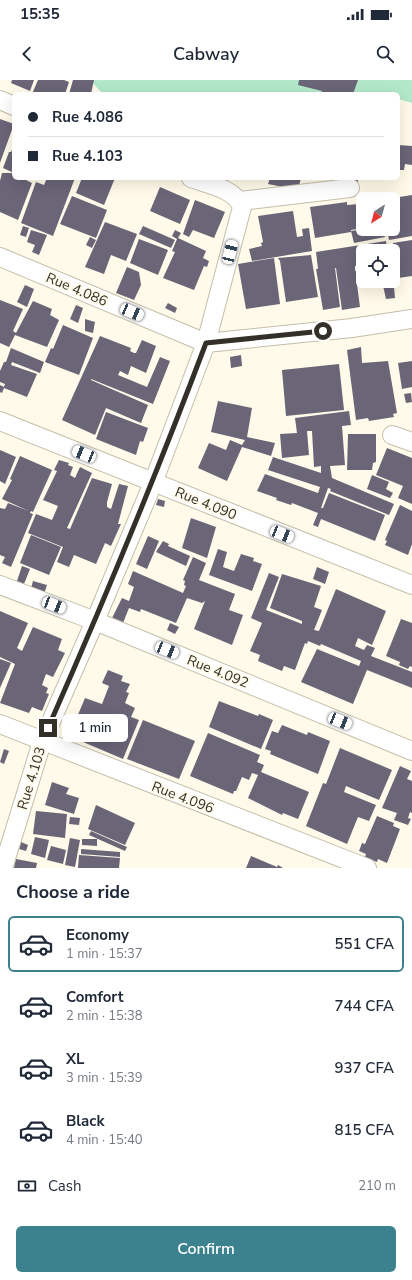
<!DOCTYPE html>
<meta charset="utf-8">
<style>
body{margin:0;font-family:"Nunito Sans",sans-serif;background:#f6f6f7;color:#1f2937;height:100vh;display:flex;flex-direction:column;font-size:15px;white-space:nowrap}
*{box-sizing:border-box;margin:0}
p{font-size:13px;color:#747a83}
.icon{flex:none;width:22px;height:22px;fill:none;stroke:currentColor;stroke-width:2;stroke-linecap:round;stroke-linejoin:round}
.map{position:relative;height:788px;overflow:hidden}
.side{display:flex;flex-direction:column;background:#fff;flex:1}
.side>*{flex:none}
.top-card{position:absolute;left:12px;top:12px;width:388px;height:88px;border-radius:6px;box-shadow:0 4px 16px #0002;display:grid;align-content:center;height:88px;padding:0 16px;background:#fff}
.needle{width:26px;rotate:216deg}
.controls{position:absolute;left:356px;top:112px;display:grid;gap:8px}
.controls a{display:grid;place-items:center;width:44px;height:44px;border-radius:6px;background:#fff;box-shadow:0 4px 16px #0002;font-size:20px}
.end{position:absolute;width:18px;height:18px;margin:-9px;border:5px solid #323028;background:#fff;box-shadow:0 0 0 2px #fff}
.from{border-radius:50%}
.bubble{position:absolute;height:28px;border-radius:6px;background:#fff;box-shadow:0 4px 16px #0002;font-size:13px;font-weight:600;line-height:28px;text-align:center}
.car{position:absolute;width:12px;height:24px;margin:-12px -6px;border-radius:5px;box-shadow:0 0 3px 1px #0007;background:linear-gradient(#fff 24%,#345 0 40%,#fff 0 76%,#345 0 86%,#fff 0)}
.top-card b{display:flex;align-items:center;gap:14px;height:38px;font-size:15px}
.top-card b+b{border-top:1px solid #e0e1e3}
.top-card i{width:10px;height:10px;background:#1f2937}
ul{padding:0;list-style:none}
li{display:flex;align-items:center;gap:12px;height:56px;margin:0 8px 6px;padding:0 8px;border:2px solid transparent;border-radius:6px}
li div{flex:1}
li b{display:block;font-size:15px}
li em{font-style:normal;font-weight:600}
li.active{border-color:#3c818e}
li>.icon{width:36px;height:36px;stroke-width:1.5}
h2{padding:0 16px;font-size:18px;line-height:48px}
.pay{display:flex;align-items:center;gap:10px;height:44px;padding:0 16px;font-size:15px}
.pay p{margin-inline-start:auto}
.primary-button{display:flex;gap:8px;margin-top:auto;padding:8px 16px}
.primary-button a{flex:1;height:46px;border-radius:6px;background:#3c818e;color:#fff;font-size:16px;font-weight:600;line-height:46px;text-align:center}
.status{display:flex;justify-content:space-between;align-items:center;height:28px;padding:0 20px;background:#fff;direction:ltr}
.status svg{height:11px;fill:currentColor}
header{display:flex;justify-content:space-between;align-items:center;height:52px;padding:0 16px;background:#fff;font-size:18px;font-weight:600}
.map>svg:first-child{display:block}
.green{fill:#b3e8ca}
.building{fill:#6a6577}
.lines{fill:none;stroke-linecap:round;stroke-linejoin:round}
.minor-casing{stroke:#c4beaa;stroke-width:20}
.minor{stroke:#fff;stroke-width:18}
.route{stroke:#323028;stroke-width:5}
.labels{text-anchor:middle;stroke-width:4;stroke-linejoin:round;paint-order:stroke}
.street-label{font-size:14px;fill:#323028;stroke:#fffae9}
</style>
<div class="status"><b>15:35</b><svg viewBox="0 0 49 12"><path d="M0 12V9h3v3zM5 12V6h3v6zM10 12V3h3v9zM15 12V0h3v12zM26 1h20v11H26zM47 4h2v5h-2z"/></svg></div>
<header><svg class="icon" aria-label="back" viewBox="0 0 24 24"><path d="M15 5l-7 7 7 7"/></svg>Cabway<svg class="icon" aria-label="search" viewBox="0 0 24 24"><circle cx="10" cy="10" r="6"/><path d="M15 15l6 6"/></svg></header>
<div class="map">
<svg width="412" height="788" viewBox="0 0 412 788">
<rect width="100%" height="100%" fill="#fffae9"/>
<polygon class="green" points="90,0 412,0 412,23 398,19 398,14 377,12 371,14 103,14"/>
<g class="building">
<polygon points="12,0 34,0 30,11 11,3"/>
<polygon points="38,0 64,0 69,2 65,14 32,14"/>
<polygon points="73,0 94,0 91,14 69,14"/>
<polygon points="299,0 358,0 353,14 321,14 322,11 298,5"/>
<polygon points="0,39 14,44 0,83"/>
<polygon points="398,65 412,66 412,85 405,84 404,90 398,90"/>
<polygon points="13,68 14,69 14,93 3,88 9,72 11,72"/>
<polygon points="2,93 14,93 14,98 22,98 32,103 18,140 0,132 0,101"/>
<polygon points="47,98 75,98 53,156 21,143 36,102 44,105"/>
<polygon points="82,98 115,98 104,125 76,113"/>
<polygon points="270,98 301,98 298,110 268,104"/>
<polygon points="330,98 359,98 357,103 348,100 347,103"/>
<polygon points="160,107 190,120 180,144 150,131"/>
<polygon points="412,115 412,156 389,160 387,149 393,149 393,118"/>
<polygon points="72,116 107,130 96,158 60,144"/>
<polygon points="195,120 225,132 214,158 193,150 189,157 183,154"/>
<polygon points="363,120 363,148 351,150 351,152 315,158 310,127 347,122 347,125 360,124 360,121"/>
<polygon points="293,131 297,157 303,156 302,149 309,148 312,171 252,181 249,169 262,166 261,163 263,162 258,136"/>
<polygon points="105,142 137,154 126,181 111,175 104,194 85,187"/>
<polygon points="23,146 29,148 26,157 20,155"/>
<polygon points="143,146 175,160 171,168 139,154"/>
<polygon points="365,149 383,149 385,157 354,163 351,151"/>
<polygon points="31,150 47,155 39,175 32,172 35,165 27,162"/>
<polygon points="175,150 181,153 178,158 206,171 203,178 209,181 207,187 204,186 194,210 163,198 175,172 172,171 177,159 172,156"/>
<polygon points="90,157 96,160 92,168 86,165"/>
<polygon points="139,159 168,170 158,195 130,183"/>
<polygon points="412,160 412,196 398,198 393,163"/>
<polygon points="386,161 387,171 363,171 363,185 355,186 355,191 361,190 361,196 356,197 360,227 342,230 336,188 335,188 340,227 323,230 316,189 318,189 316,172"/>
<polygon points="311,175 318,217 286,222 280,181 278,178"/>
<polygon points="274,178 280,224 246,229 238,184"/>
<polygon points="127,187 139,192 141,205 134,220 116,213"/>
<polygon points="393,196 395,218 386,219 382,201 393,201"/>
<polygon points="25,205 34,209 27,227 17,222"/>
<polygon points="0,220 23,229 13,251 16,253 33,221 52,229 50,235 59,240 47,267 15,255 9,267 0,263"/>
<polygon points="168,223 177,228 175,233 165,228"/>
<polygon points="76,225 83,228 78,243 70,239"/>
<polygon points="85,239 95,242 93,253 85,251"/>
<polygon points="63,245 93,258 79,295 45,282 51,268 53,269"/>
<polygon points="100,256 131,268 130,271 134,273 136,273 142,260 156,266 146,293 131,286 128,295 120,291 118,295 147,307 160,277 170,281 153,324 91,299 91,300 148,325 141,343 106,328 95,355 62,340"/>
<polygon points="361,267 362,283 388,281 397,333 393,334 394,337 369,341 368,338 356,340 347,270"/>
<polygon points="11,268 44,282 40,293 12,282 11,285 37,294 27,317 4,308 2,313 0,312 0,305 4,307 5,304 0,302 0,291 4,282 6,282"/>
<polygon points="241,275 242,286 231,288 230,277"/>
<polygon points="412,281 412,307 402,309 398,283"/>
<polygon points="339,284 344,330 286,336 282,290"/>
<polygon points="411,313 412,322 406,323 404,314"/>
<polygon points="218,321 252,328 247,357 275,363 271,376 242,367 227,401 198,388 209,363 226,370 230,360 242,365 245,360 211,352"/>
<polygon points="349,331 351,345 342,346 345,385 330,386 332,398 394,424 389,435 330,411 331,409 328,408 321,428 323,428 329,413 385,435 375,461 321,439 318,447 313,445 318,433 292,423 291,425 276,420 277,418 257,411 265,394 318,413 320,407 268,390 273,377 321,393 321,386 314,387 312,351 307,351 309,375 282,378 280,354 297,353 295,338"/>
<polygon points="106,332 148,348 143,362 140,361 136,375 96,359"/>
<polygon points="348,354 376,354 376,382 373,383 372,390 347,390"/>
<polygon points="387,368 412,378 412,424 398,418 403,406 376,395"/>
<polygon points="0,370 16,377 5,404 0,401"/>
<polygon points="20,376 52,390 33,432 31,431 30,433 33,434 11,487 2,483 5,477 0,475 0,428 5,429 8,423 29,431 2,419 12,400 10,399"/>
<polygon points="59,380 69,383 68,385 73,387 70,395 75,398 80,387 92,393 67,448 70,449 92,398 112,404 107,422 107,427 111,429 119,404 128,406 118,444 121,444 111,466 105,463 96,484 74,475 69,487 57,482 63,467 28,453 36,434 52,440 58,426 43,420 57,391 54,390"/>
<polygon points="372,395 389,402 386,409 393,413 390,418 367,409"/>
<polygon points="158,419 165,421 164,427 156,425"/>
<polygon points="400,425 412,431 412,464 408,475 385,465 387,461 385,460"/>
<polygon points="191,438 216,447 207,478 182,468"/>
<polygon points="31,455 61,467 49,495 20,483"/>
<polygon points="148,456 159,461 147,489 136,484"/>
<polygon points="163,461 169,464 168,466 190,476 186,486 156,472"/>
<polygon points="218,469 227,472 223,487 234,491 241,474 254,478 253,481 262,484 252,511 209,495"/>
<polygon points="193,477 206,483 199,500 235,514 229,530 243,535 232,565 194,549 205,521 202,523 187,518 176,543 141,529 140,532 129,528 123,543 112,538 122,518 129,521 134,507 128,504 133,491 183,513 186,506 184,505 185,501 183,500"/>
<polygon points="22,486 30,489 24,504 17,501"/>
<polygon points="317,487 329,492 325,504 313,499"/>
<polygon points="269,493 279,497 266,530 302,544 302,541 270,528 282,494 321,506 314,527 322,530 314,550 319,551 336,509 386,531 372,565 358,558 355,566 364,570 367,565 375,568 371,576 412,592 412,608 367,590 353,624 301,602 317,569 359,586 361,581 321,564 320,566 308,561 307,564 305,563 295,590 284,586 282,591 258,581 260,575 250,571 262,543 251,538"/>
<polygon points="33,501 47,505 43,517 30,512"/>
<polygon points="0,531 28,543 17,568 22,571 33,547 62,559 58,570 65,573 53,597 46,594 42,605 48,608 46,613 49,614 42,631 32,627 29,633 0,623 15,584 0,577"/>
<polygon points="401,539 412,543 412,587 410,586 408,589 399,585 400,582 386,576"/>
<polygon points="170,543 179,547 175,554 167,550"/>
<polygon points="0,579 11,583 0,608"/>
<polygon points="108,590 123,596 121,601 130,604 126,612 129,613 125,623 135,628 131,637 139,640 123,679 69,656 85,618 102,624 109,606 102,603"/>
<polygon points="219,621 258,636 259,634 273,640 261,669 209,647"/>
<polygon points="143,640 195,661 179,699 127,679"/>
<polygon points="282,645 307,655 308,652 330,661 318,694 270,674 271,671 265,669 272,651 278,653"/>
<polygon points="208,653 260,675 257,682 264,685 261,692 309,712 298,739 283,733 282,735 248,718 258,695 252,693 249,700 242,697 236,711 234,711 233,714 190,696"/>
<polygon points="340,668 392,690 379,720 346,706 344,712 376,725 369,741 358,737 347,764 306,746 323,703 326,704"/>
<polygon points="4,669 9,671 4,684 0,682"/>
<polygon points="400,686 411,691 407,699 412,701 412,733 410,732 408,738 411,739 408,745 394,740 397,733 382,728"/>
<polygon points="52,702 69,708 66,714 79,718 74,734 45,725"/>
<polygon points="96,725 135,743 125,765 88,749"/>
<polygon points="36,731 67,734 65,758 33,754"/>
<polygon points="377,736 394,743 393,746 400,749 387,783 378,779 377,782 365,777 366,774 359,771 362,763 365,764"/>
<polygon points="70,737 80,738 79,745 69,744"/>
<polygon points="91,751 127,767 125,771 89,755"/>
<polygon points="35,757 49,760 45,778 31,774"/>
<polygon points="70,758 80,760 75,787 65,785"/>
<polygon points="82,759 97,759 97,766 82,765"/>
<polygon points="21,762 28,765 26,771 19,769"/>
<polygon points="51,766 66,770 63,784 47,780"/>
<polygon points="81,769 120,772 120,777 81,774"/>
<polygon points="79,775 120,778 119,788 78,788"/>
<polygon points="251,776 277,787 278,785 283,788 246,788"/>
<polygon points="16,779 37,783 36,788 14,788"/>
</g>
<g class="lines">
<defs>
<g id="minor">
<polyline points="0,20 14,26"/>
<polyline points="240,121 350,108"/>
<polyline points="0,177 206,263 352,248 412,239"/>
<polyline points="0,341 412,505"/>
<polyline points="392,355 412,362"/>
<polyline points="0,505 95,541 412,671"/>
<polyline points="0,644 367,788"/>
<path d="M3,788l39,-126 53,-121 58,-138 53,-140 36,-136c-6,-18 -35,-23 -51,-29"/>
</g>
</defs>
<use href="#minor" class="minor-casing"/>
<use href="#minor" class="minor"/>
</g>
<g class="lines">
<path class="route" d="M48,648c56,-127 109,-255 158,-385l117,-12"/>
</g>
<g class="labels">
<g class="street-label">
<text transform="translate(77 209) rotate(23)" y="5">Rue 4.086</text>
<text transform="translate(206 423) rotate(22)" y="5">Rue 4.090</text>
<text transform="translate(218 591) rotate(22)" y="5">Rue 4.092</text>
<text transform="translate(31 698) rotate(-73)" y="5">Rue 4.103</text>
<text transform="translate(183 717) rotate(21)" y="5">Rue 4.096</text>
</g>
</g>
</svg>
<div class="controls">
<a><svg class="needle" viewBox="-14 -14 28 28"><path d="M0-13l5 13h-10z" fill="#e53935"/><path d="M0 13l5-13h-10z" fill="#747a83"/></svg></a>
<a><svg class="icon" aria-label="locate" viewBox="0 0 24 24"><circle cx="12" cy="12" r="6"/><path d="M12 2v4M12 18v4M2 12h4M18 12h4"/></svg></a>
</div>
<i class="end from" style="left:323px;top:251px"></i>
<i class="end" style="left:48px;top:648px"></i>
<div class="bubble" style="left:62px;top:634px;width:66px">1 min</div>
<i class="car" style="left:230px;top:172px;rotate:14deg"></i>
<i class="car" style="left:132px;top:232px;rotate:113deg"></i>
<i class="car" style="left:84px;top:374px;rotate:292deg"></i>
<i class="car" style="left:282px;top:454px;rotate:112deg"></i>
<i class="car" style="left:54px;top:525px;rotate:111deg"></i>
<i class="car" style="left:167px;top:570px;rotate:112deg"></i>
<i class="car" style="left:340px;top:641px;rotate:112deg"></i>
<div class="top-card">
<b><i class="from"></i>Rue 4.086</b>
<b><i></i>Rue 4.103</b>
</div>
</div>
<section class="side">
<h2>Choose a ride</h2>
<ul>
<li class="active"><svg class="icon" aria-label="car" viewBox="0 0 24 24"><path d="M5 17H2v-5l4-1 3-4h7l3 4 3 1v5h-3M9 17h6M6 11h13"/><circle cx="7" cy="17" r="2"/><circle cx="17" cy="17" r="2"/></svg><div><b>Economy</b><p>1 min · 15:37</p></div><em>551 CFA</em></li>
<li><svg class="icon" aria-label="car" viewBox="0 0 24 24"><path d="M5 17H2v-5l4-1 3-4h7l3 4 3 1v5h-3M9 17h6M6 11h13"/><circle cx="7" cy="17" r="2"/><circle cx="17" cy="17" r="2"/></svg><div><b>Comfort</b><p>2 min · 15:38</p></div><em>744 CFA</em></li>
<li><svg class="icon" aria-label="car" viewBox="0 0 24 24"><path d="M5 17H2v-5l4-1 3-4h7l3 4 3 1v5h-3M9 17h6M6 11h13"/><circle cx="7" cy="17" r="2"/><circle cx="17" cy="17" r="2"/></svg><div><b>XL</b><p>3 min · 15:39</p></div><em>937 CFA</em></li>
<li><svg class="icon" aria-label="car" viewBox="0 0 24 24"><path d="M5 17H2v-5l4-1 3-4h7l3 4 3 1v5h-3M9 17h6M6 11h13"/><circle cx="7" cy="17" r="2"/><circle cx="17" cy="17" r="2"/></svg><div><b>Black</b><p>4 min · 15:40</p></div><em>815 CFA</em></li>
</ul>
<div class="pay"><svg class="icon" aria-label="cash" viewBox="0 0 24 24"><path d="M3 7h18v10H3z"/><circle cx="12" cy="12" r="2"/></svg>Cash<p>210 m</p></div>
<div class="primary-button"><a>Confirm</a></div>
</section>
